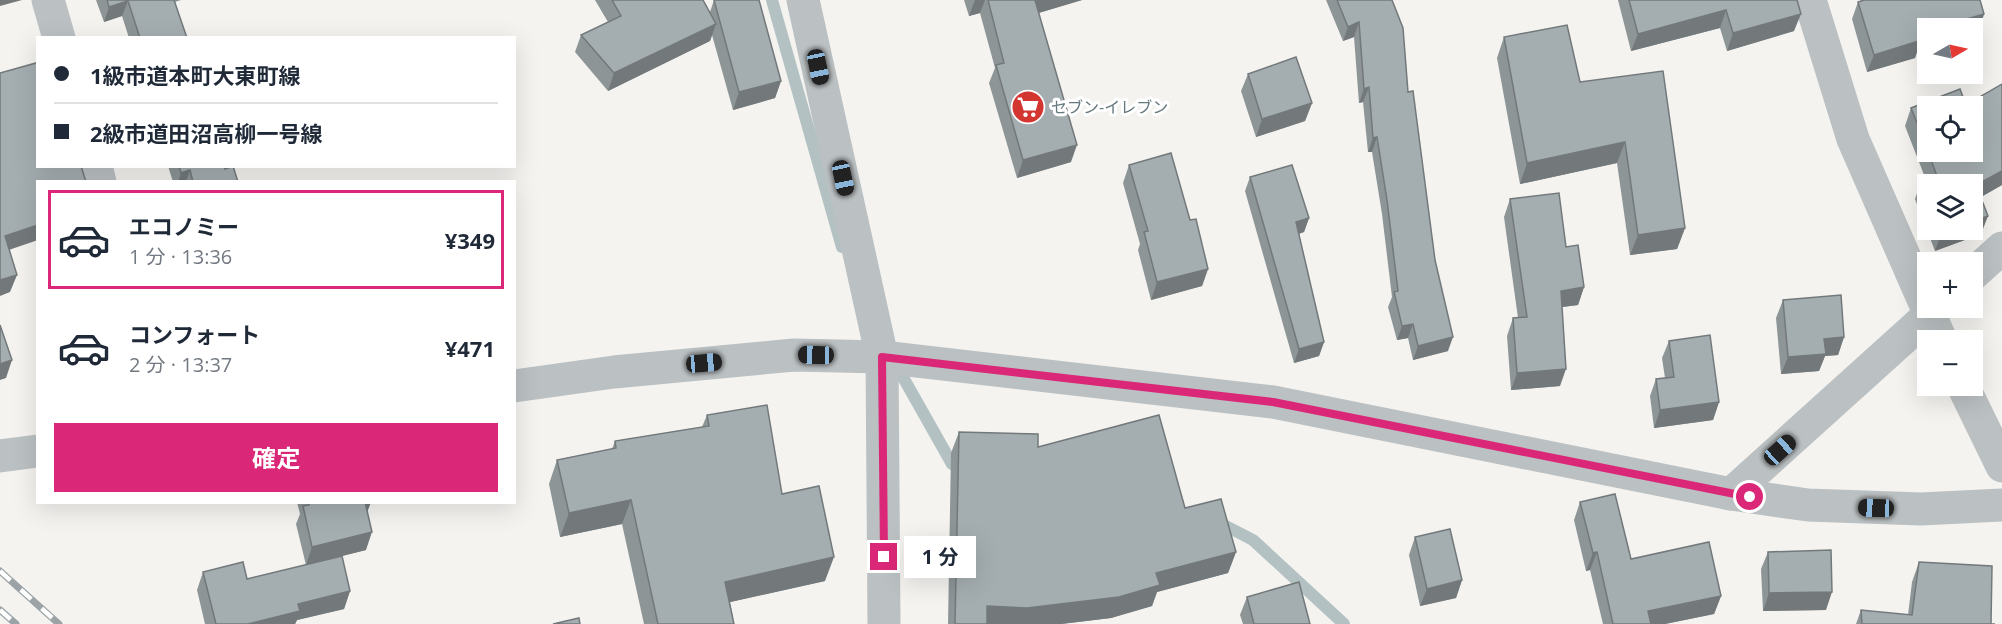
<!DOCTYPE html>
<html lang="ja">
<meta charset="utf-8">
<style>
body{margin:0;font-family:"Open Sans","Noto Sans JP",sans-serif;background:#f2f2f3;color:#1f2937;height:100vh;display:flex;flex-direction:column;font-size:22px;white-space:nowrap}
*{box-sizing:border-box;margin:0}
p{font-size:20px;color:#747a83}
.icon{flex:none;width:33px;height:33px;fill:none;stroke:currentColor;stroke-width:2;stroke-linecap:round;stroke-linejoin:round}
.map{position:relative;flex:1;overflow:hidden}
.panel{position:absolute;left:36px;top:180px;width:480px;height:324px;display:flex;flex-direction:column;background:#fff;border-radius:0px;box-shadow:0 6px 24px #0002}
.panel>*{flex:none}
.top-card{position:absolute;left:36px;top:36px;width:480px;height:132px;border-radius:0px;box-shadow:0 6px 24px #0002;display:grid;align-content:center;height:132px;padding:0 18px;background:#fff}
.needle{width:39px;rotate:81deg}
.controls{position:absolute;left:1917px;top:18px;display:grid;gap:12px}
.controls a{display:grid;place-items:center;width:66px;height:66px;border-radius:0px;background:#fff;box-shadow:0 6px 24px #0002;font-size:30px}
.end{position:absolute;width:27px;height:27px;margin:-14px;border:8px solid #db2777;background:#fff;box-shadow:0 0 0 3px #fff}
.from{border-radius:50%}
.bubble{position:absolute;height:42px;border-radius:0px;background:#fff;box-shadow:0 6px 24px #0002;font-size:20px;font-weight:700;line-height:42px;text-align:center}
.car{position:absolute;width:18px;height:36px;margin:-18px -9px;border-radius:8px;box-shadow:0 0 4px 2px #0007;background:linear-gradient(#222 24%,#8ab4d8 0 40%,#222 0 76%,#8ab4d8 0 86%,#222 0)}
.top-card b{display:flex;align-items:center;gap:21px;height:57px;font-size:22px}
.top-card b+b{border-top:2px solid #e0e1e3}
.top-card i{width:15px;height:15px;background:#1f2937}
ul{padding:10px 0 0;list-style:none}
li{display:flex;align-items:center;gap:18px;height:99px;margin:0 12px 9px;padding:0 6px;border:3px solid transparent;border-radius:0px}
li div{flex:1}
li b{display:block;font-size:22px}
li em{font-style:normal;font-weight:700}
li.active{border-color:#db2777}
li>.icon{width:54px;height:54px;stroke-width:1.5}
.primary-button{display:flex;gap:12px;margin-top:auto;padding:12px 18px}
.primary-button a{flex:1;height:69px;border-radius:0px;background:#db2777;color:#fff;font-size:24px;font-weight:700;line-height:69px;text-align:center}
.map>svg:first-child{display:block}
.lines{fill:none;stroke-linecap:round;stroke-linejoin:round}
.stream{stroke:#b3c1c3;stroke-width:12}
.minor{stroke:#bbc0c2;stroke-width:33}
.rail-casing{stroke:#9ba3a6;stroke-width:7}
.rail{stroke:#fff;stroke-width:4.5;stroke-dasharray:14;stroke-linecap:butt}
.wall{fill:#8d9597;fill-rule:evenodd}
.shaded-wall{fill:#73797b}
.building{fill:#a4adb0;stroke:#73797b;stroke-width:1.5}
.route{stroke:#db2777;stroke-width:8}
.labels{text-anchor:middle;stroke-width:6;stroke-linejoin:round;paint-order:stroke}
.poi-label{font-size:16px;fill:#65787e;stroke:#fff;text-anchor:start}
</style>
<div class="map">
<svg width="2002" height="624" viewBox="0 0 2002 624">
<rect width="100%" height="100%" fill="#f4f3f0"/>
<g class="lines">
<g class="stream">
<polyline points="772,0 842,247"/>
<polyline points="895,363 952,464 964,470"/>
<polyline points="1216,521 1253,540 1344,624"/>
</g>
<g class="minor">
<polyline points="48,0 59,38"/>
<polyline points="803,0 882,357 884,624"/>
<polyline points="1810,0 1853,139 1941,340"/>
<polyline points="96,166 100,182"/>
<polyline points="1972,275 2002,248"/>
<polyline points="514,386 614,372 794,355 882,357 1273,402 1731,494 1808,505 1921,509 2002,505"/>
<polyline points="1963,386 2002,466"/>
<polyline points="0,456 38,451"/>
<polyline points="1731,494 1937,308"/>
</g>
<defs>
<g id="rail">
<polyline points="0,571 59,624"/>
<polyline points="0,610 16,624"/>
</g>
</defs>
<use href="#rail" class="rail-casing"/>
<use href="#rail" class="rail"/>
</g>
<g class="wall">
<polygon points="96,0 181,0 175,2 187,38 129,38 122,16 104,22"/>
<polygon points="595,0 703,0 710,12 714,0 781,81 775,98 733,110 712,35 710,41 608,91 575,52 581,35 608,22"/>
<polygon points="964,0 1082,0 1039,13 1071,162 1017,178 989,83 995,68 980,13 969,16"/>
<polygon points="1326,0 1392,0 1408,92 1448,351 1413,360 1408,338 1397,340 1388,307 1392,297 1382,214 1372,152 1368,152 1363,102 1359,103 1354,37 1343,41"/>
<polygon points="1618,0 1797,0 1794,31 1727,51 1720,28 1631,51"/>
<polygon points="1864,0 1980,0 1984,14 1978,32 1972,33 1972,28 1928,28 1928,47 1918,49 1915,58 1867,72 1852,19 1858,2"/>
<polygon points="1504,37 1580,82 1663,71 1685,228 1677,249 1630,255 1617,163 1520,184 1497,58"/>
<polygon points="1248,74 1312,103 1305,121 1256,137 1241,91"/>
<path d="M2002,84v101l-21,12v37l-46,17 -20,-52 6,-17 5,-2 -21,-54 6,-18 55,-3zM1928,184l44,46h-44z"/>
<polygon points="1129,165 1190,220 1208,269 1202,286 1151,300 1138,250 1140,244 1123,183"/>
<polygon points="168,166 224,166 225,169 238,182 173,182"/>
<polygon points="1250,177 1309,218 1304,232 1299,234 1324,342 1319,356 1294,363 1245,191"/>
<polygon points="1510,199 1566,247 1584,287 1578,305 1562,307 1560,386 1511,390 1507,336 1513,318 1518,318 1504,217"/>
<polygon points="1783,300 1844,337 1838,355 1825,356 1819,371 1781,374 1776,318"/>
<polygon points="1669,341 1719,402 1713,420 1654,428 1650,396 1656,379 1665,378 1662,358"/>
<polygon points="707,415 782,494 825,581 730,602 734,624 644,624 622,524 560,537 549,484 557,460 612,449 615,441 702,427"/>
<polygon points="959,432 1038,447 1185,508 1236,552 1228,573 1157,592 1152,606 1111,618 1061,624 948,624 951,453"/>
<polygon points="297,502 371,502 367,512 366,550 306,565 296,524 300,514"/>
<polygon points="1580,502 1631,559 1721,596 1714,614 1665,624 1603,624 1590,570 1586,571 1574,520"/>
<polygon points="1415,537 1462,580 1456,598 1420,606 1409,555"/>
<polygon points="1768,552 1826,610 1763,611 1761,569"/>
<polygon points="1919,562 1991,624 1995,624 1856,624 1861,610 1908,615 1912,582"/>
<polygon points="203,572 247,579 350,591 344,609 297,620 295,624 205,624 197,590"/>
<polygon points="1247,597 1310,624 1243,624 1240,615"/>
</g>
<g class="shaded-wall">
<polygon points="0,0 22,0 0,6"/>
<polygon points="975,0 985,0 980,13 969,16"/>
<polygon points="1034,0 1082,0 1028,16"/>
<polygon points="128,1 122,16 104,22 109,7"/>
<polygon points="1726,10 1720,28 1631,51 1638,34"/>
<polygon points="1801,14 1794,31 1727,51 1733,33"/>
<polygon points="1984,14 1978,32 1972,33 1972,28 1936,28"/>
<polygon points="1359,22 1354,37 1343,41 1348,27"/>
<polygon points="716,24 710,41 608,91 614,73"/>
<polygon points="1928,31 1928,47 1918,49 1915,58 1867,72 1874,55 1920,33"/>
<polygon points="781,81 775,98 733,110 739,92"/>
<polygon points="1369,87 1363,102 1359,103 1364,89"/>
<polygon points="1312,103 1305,121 1256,137 1262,119"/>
<polygon points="1377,137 1372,152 1368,152 1373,138"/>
<polygon points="1625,142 1617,163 1520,184 1527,163"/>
<polygon points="1077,145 1071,162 1017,178 1023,160"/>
<polygon points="190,170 186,182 178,182 181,173"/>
<polygon points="2002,171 2002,185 1972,202 1976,185"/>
<polygon points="1988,216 1981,234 1935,251 1941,234 1952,230 1972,230 1972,222"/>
<polygon points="1309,218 1304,232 1291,236 1296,222"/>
<polygon points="38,225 38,240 0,253 5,236"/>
<polygon points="1685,228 1677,249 1630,255 1638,235"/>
<polygon points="1208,269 1202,286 1151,300 1157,282"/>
<polygon points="17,275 10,292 0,296 0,280"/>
<polygon points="1584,287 1578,305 1554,308 1561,291"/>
<polygon points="1413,324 1408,338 1397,340 1402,326"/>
<polygon points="1453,337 1448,351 1413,360 1418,346"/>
<polygon points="1844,337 1838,355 1825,356 1819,371 1781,374 1788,357 1824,339"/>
<polygon points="1324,342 1319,356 1294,363 1299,349"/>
<polygon points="12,360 6,378 0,380 0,364"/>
<polygon points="1566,369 1560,386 1511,390 1517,373"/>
<polygon points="1719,402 1713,420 1654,428 1660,410"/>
<polygon points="631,500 622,524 560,537 569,513"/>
<polygon points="363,502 371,502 366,515"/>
<polygon points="372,532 366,550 306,565 312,547"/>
<polygon points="1236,552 1228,573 1157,592 1152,606 1111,618 1061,624 980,624 987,606 1156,573"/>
<polygon points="1597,552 1590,570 1586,571 1593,553"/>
<polygon points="834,557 825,581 717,605 725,582"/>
<polygon points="1462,580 1456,598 1420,606 1427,589"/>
<polygon points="350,591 344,609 297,620 295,624 248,624 298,604"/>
<polygon points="1832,592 1826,610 1763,611 1769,593"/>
<polygon points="1721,596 1714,614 1665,624 1643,624 1648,611"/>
</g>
<g class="building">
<polygon points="107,0 174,0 187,38 140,38 128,1 109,7"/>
<polygon points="612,0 703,0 716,24 614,73 581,35 621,16"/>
<polygon points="714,0 759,0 781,81 739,92"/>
<polygon points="988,0 1035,0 1077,145 1023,160 996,65 1004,63"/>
<polygon points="1337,0 1392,0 1403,28 1408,92 1413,91 1435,260 1453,337 1418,346 1413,324 1402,326 1394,292 1398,291 1387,200 1377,137 1373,138 1369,87 1364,89 1359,22 1348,27"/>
<polygon points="1629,0 1797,0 1801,14 1733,33 1726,10 1638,34"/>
<polygon points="1864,0 1980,0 1984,14 1936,28 1928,28 1928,31 1920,33 1922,40 1874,55 1858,2"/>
<polygon points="1567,25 1580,82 1663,71 1685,228 1638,235 1625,142 1527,163 1504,37"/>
<polygon points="1296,57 1312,103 1262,119 1248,74"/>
<polygon points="36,63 38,67 38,166 81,166 86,182 38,182 38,225 5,236 17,275 0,280 0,73"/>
<polygon points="2002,84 2002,171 1976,185 1988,216 1972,222 1972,184 1928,184 1928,198 1921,182 1937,176 1928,152 1972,152 1972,106 1928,106 1928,150 1911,108 1960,89 1966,105"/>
<polygon points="1171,153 1190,220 1196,219 1208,269 1157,282 1144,232 1148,231 1129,165"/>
<polygon points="1292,165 1309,218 1296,222 1324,342 1299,349 1250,177"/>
<polygon points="179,166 224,166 225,169 233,166 238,182 193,182 190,170 181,173"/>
<polygon points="1559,193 1566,247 1578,245 1584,287 1561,291 1566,369 1517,373 1513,318 1527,317 1510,199"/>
<polygon points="1940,230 1952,230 1941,234"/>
<polygon points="1841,295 1844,337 1824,339 1826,354 1788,357 1783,300"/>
<polygon points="0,325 12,360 0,364"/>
<polygon points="1710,335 1719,402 1660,410 1656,379 1674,377 1669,341"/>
<polygon points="767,405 782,494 819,486 834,557 725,582 734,624 658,624 631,500 569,513 557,460 616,448 615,441 709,426 707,415"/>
<polygon points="1159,415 1185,508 1221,499 1236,552 1156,573 1160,585 1119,597 1027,608 987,606 987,624 955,624 959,432 1038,434 1038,447"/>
<polygon points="1615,494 1631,559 1709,542 1721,596 1648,611 1651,624 1613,624 1597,552 1593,553 1580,502"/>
<polygon points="308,502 365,502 372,532 312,547 303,506 309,505"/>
<polygon points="1450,529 1462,580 1427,589 1415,537"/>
<polygon points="1831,550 1832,592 1769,593 1768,552"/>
<polygon points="342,556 350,591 298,604 300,611 248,624 216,624 203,572 243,562 247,579"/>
<polygon points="1919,562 1992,566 1991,624 1995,624 1862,624 1861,610 1912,615"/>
<polygon points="1299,582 1310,624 1254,624 1247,597"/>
<polygon points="579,618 580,624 553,624"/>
</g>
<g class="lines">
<polyline class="route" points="884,557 882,357 1273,402 1750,497"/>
</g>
<defs>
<symbol id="supermarket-disc" viewBox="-11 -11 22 22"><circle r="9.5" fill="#d33531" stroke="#fff"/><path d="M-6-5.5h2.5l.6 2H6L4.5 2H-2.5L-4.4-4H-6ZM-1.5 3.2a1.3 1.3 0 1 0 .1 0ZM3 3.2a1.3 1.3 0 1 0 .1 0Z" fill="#fff"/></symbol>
</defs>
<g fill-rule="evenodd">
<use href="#supermarket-disc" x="1009" y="88" width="38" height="38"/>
</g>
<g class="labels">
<g class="poi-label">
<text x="1051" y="113">セブン-イレブン</text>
</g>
</g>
</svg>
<div class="controls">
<a><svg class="needle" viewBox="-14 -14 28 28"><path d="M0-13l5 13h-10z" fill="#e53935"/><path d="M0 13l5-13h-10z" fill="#747a83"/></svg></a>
<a><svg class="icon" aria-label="locate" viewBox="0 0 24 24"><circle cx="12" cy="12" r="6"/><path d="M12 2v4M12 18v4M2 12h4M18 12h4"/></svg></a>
<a><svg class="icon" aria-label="layers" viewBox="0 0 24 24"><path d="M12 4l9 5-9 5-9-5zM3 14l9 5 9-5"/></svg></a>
<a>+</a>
<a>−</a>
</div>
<i class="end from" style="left:1750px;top:497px"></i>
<i class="end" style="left:884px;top:557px"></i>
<div class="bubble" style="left:904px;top:536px;width:72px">1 分</div>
<i class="car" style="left:818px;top:67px;rotate:168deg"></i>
<i class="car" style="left:843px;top:178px;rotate:168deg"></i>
<i class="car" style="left:816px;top:355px;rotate:271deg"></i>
<i class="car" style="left:704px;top:363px;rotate:85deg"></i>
<i class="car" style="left:1780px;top:450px;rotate:48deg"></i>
<i class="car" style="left:1876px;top:508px;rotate:272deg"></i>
<div class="top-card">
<b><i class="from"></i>1級市道本町大東町線</b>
<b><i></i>2級市道田沼高柳一号線</b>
</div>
<section class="panel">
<ul>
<li class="active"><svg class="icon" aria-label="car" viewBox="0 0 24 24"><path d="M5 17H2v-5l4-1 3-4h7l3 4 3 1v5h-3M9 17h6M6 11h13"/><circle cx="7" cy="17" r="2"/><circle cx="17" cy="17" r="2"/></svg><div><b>エコノミー</b><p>1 分 · 13:36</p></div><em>¥349</em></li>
<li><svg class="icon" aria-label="car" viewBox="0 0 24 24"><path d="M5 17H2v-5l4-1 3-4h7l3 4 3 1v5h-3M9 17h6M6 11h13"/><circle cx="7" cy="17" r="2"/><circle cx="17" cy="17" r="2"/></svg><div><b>コンフォート</b><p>2 分 · 13:37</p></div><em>¥471</em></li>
</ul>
<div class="primary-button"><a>確定</a></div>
</section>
</div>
